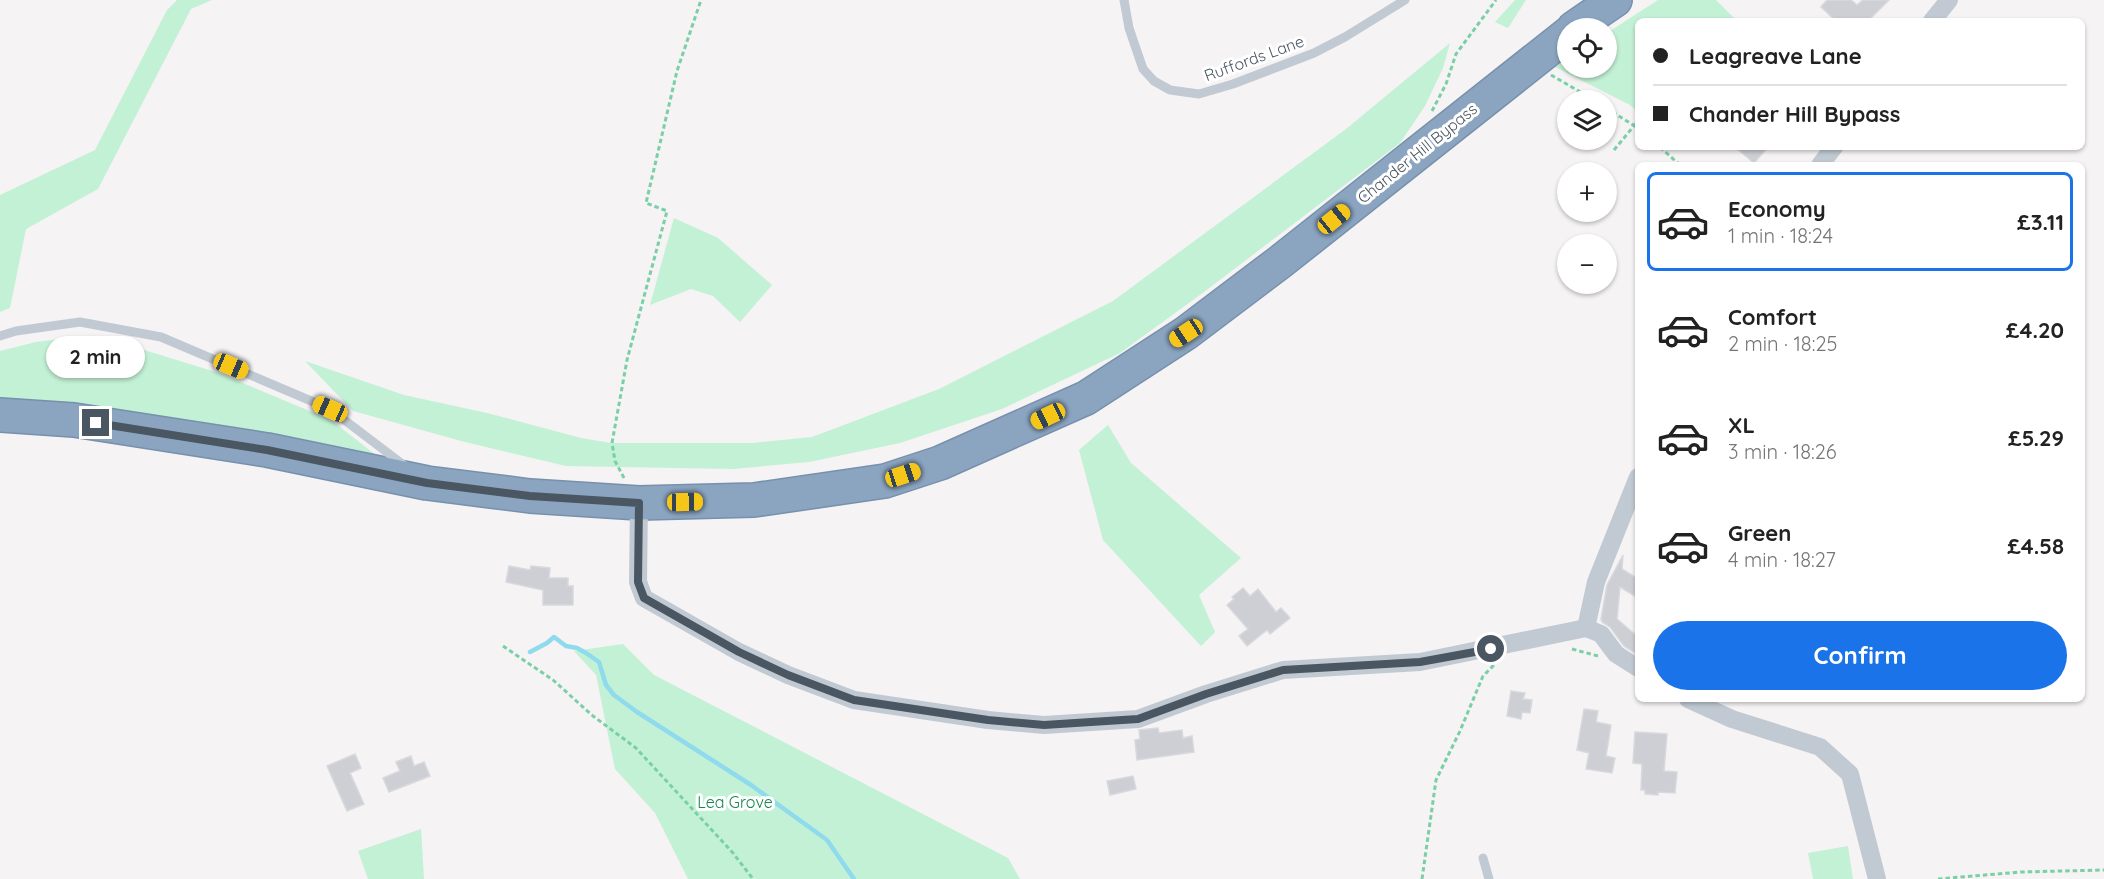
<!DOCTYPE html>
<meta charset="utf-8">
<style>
body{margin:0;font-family:Quicksand,sans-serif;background:#f2f2f2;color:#222;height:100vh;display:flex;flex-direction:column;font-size:22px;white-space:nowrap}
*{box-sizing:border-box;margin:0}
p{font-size:20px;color:#767676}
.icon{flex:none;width:33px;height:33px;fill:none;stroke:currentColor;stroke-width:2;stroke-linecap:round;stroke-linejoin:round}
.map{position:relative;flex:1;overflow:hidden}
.panel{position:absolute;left:1635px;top:162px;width:450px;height:540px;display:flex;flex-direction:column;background:#fff;border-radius:9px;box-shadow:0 2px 4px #0004}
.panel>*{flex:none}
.hud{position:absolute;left:1635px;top:18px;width:450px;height:132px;border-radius:9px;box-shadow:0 2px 4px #0004;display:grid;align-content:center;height:132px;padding:0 18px;background:#fff}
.tools{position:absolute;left:1557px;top:18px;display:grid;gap:12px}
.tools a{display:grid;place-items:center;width:60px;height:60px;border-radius:50%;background:#fff;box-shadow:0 2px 4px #0004;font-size:30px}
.end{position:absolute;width:27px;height:27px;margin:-14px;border:8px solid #4a5661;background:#fff;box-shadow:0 0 0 3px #fff}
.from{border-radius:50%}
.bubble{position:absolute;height:42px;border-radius:21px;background:#fff;box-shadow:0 2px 4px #0004;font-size:20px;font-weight:700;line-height:42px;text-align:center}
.car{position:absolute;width:18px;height:36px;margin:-18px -9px;border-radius:8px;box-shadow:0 0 4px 2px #0007;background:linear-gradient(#f5c518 24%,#345 0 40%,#f5c518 0 76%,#345 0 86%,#f5c518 0)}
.hud b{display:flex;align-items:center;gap:21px;height:57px;font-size:22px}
.hud b+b{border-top:2px solid #e0e0e0}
.hud i{width:15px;height:15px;background:#222}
ul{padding:10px 0 0;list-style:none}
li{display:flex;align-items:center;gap:18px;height:99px;margin:0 12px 9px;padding:0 6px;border:3px solid transparent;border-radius:9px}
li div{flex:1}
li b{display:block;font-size:22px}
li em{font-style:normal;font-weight:700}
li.selected{border-color:#1a73e8}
li>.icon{width:54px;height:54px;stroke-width:1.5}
.action{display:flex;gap:12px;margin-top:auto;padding:12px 18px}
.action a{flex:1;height:69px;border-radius:36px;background:#1a73e8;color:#fff;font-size:24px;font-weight:700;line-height:69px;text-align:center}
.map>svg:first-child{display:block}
.green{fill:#c3f1d5}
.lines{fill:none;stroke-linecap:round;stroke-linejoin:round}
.stream{stroke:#90daee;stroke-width:4.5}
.building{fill:#cdcfd5;stroke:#d7d9de;stroke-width:1.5}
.highway-casing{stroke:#7690ad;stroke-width:36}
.path{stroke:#7ad0a6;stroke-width:3;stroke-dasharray:4.5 3;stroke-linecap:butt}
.lane{stroke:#c1cad2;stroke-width:9}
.street{stroke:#c1cad2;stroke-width:18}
.highway{stroke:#8ba5c1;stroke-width:33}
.route{stroke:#4a5661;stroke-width:8}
.labels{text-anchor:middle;stroke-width:6;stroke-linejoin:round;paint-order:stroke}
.street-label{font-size:16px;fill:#4a5661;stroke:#fff}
.park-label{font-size:16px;fill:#17864f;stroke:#fff}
</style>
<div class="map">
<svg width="2104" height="879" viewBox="0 0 2104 879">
<rect width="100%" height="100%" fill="#f5f3f3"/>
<g class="green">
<polygon points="177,0 212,0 191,9 98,189 26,229 10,308 0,312 0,195 95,150 167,10"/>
<polygon points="1515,0 1526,0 1508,28 1495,22"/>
<polygon points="1658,0 1716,0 1737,21 1638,21 1638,112 1630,105 1555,67 1567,58 1568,68 1606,68 1607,33"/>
<polygon points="1450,43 1443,68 1425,106 1400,143 1204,292 1120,353 1002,409 900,443 809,462 733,469 566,466 465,442 353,411 305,361 404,395 487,413 581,438 611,443 752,443 812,437 939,389 1113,301 1346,129"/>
<polygon points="674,218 718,238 772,285 740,322 713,296 691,289 650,305"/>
<polygon points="76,337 118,342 219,373 331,420 381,459 0,403 0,351 36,342"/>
<polygon points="1108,425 1131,463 1241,558 1199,595 1215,632 1201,646 1103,540 1079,450"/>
<polygon points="623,644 654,675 1008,858 1020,879 688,879 655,813 615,769 596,675 574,651"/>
<polygon points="421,829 424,879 368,879 358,851"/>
<polygon points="1848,846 1853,879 1813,879 1808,853"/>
</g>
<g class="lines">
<polyline class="stream" points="530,652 547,643 554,637 566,646 577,648 586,653 599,662 606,685 614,695 637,712 751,785 827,840 854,879"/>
</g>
<g class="building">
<polygon points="1827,0 1851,0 1857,5 1863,0 1889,0 1868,21 1836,21 1821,7"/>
<polygon points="1735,147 1768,147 1754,163"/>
<polygon points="1623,555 1622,569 1638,579 1638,598 1620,587 1617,619 1638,637 1638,655 1624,646 1610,627 1602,622 1601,619 1607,585"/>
<polygon points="509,566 530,570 531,566 550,568 549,578 568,578 568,586 573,586 573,605 543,605 543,590 506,582"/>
<polygon points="1243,588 1250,596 1258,589 1276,612 1281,608 1290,618 1270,634 1267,630 1247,646 1239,636 1248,629 1227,605 1234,599 1232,597"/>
<polygon points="1511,691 1525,693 1523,699 1532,700 1530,713 1522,712 1521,719 1507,716"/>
<polygon points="1584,709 1598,711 1596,722 1611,725 1606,756 1615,758 1612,773 1586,769 1589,753 1577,750"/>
<polygon points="1158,728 1159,733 1182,730 1183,738 1192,736 1194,752 1137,760 1135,740 1140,739 1139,730"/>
<polygon points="1635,732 1667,734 1664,771 1677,772 1675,793 1658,792 1658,795 1645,794 1645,790 1641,790 1642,764 1633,763"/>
<polygon points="355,754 361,768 350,773 364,804 347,811 327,766"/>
<polygon points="411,756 414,766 424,762 430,776 389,792 383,778 400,771 396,762"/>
<polygon points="1133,776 1136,789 1110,795 1107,781"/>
</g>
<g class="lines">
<defs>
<g id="highway">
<polyline points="1574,28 1615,0"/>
<polyline points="0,415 74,420 267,450 427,483 530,496 639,503 754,500 885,481 940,463 1086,398 1186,333 1280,262 1568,34"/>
</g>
</defs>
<use href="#highway" class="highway-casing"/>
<g class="path">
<polyline points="1551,75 1594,100"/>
<polyline points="1606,108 1638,128"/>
<polyline points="1432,111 1446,84 1456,54 1496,0"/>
<polyline points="1660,147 1680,165"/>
<polyline points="1614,150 1638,121"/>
<polyline points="624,478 615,461 612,443 627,360 667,211 646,203 677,71 701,0"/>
<polyline points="503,646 553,680 593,716 636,748 733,853 753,879"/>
<polyline points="1572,649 1598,656"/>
<polyline points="1422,879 1436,780 1460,731 1483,676 1496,663"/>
<polyline points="1938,879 2021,872 2104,870"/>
</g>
<g class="lane">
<polyline points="1124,0 1129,28 1143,69 1154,81 1170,90 1199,94 1233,84 1314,53 1345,37 1405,0"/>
<polyline points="0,336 16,331 80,322 161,337 330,409 405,466"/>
<polyline points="1483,858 1489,879"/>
</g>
<g class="street">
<polyline points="1932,21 1949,0"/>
<polyline points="1820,165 1834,147"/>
<polyline points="1638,477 1596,582 1586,628 1601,634 1616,654 1638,668"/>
<polyline points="639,503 638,582 644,598 739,652 788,675 854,700 988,720 1044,725 1138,719 1206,694 1283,670 1420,662 1586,628"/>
<polyline points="1688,699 1732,719 1820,747 1850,774 1877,879"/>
</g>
<use href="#highway" class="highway"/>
</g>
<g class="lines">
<polyline class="route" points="96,423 267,450 427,483 530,496 639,503 638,582 644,598 739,652 788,675 854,700 988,720 1044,725 1138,719 1206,694 1283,670 1420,662 1491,649"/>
</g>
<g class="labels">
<g class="street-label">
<text transform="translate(1254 58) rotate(-20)" y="6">Ruffords Lane</text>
<text transform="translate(1417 153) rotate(-39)" y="6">Chander Hill Bypass</text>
</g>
<g class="park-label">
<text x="735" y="808">Lea Grove</text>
</g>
</g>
</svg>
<div class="tools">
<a><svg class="icon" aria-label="locate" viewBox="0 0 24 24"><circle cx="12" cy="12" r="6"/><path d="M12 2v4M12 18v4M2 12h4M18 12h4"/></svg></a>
<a><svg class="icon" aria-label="layers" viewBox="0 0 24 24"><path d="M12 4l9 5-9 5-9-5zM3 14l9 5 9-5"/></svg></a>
<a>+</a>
<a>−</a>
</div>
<i class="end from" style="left:1491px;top:649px"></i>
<i class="end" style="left:96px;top:423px"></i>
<div class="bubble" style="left:46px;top:336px;width:99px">2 min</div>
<i class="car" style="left:1334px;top:219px;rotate:51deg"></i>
<i class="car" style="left:1186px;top:333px;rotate:237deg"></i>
<i class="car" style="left:231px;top:366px;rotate:113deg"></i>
<i class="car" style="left:330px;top:409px;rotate:294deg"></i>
<i class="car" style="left:1048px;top:416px;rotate:245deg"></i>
<i class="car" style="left:903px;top:475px;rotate:72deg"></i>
<i class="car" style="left:685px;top:502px;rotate:89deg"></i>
<div class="hud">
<b><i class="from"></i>Leagreave Lane</b>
<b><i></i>Chander Hill Bypass</b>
</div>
<section class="panel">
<ul>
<li class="selected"><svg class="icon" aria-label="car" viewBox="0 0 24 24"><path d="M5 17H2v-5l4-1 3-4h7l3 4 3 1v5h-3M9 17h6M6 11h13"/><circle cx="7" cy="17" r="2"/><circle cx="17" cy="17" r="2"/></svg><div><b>Economy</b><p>1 min · 18:24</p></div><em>£3.11</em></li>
<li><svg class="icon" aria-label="car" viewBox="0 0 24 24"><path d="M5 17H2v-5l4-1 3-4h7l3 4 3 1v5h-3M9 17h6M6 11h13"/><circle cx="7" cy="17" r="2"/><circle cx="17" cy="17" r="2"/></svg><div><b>Comfort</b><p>2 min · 18:25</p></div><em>£4.20</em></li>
<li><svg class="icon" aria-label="car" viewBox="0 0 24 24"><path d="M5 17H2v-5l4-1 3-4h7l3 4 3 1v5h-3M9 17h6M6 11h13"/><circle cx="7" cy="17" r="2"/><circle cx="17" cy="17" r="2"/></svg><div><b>XL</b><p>3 min · 18:26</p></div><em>£5.29</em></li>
<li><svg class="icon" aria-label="car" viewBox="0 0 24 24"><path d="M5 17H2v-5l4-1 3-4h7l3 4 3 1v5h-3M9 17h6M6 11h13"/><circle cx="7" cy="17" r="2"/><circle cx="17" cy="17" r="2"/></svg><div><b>Green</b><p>4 min · 18:27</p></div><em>£4.58</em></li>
</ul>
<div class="action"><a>Confirm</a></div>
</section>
</div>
